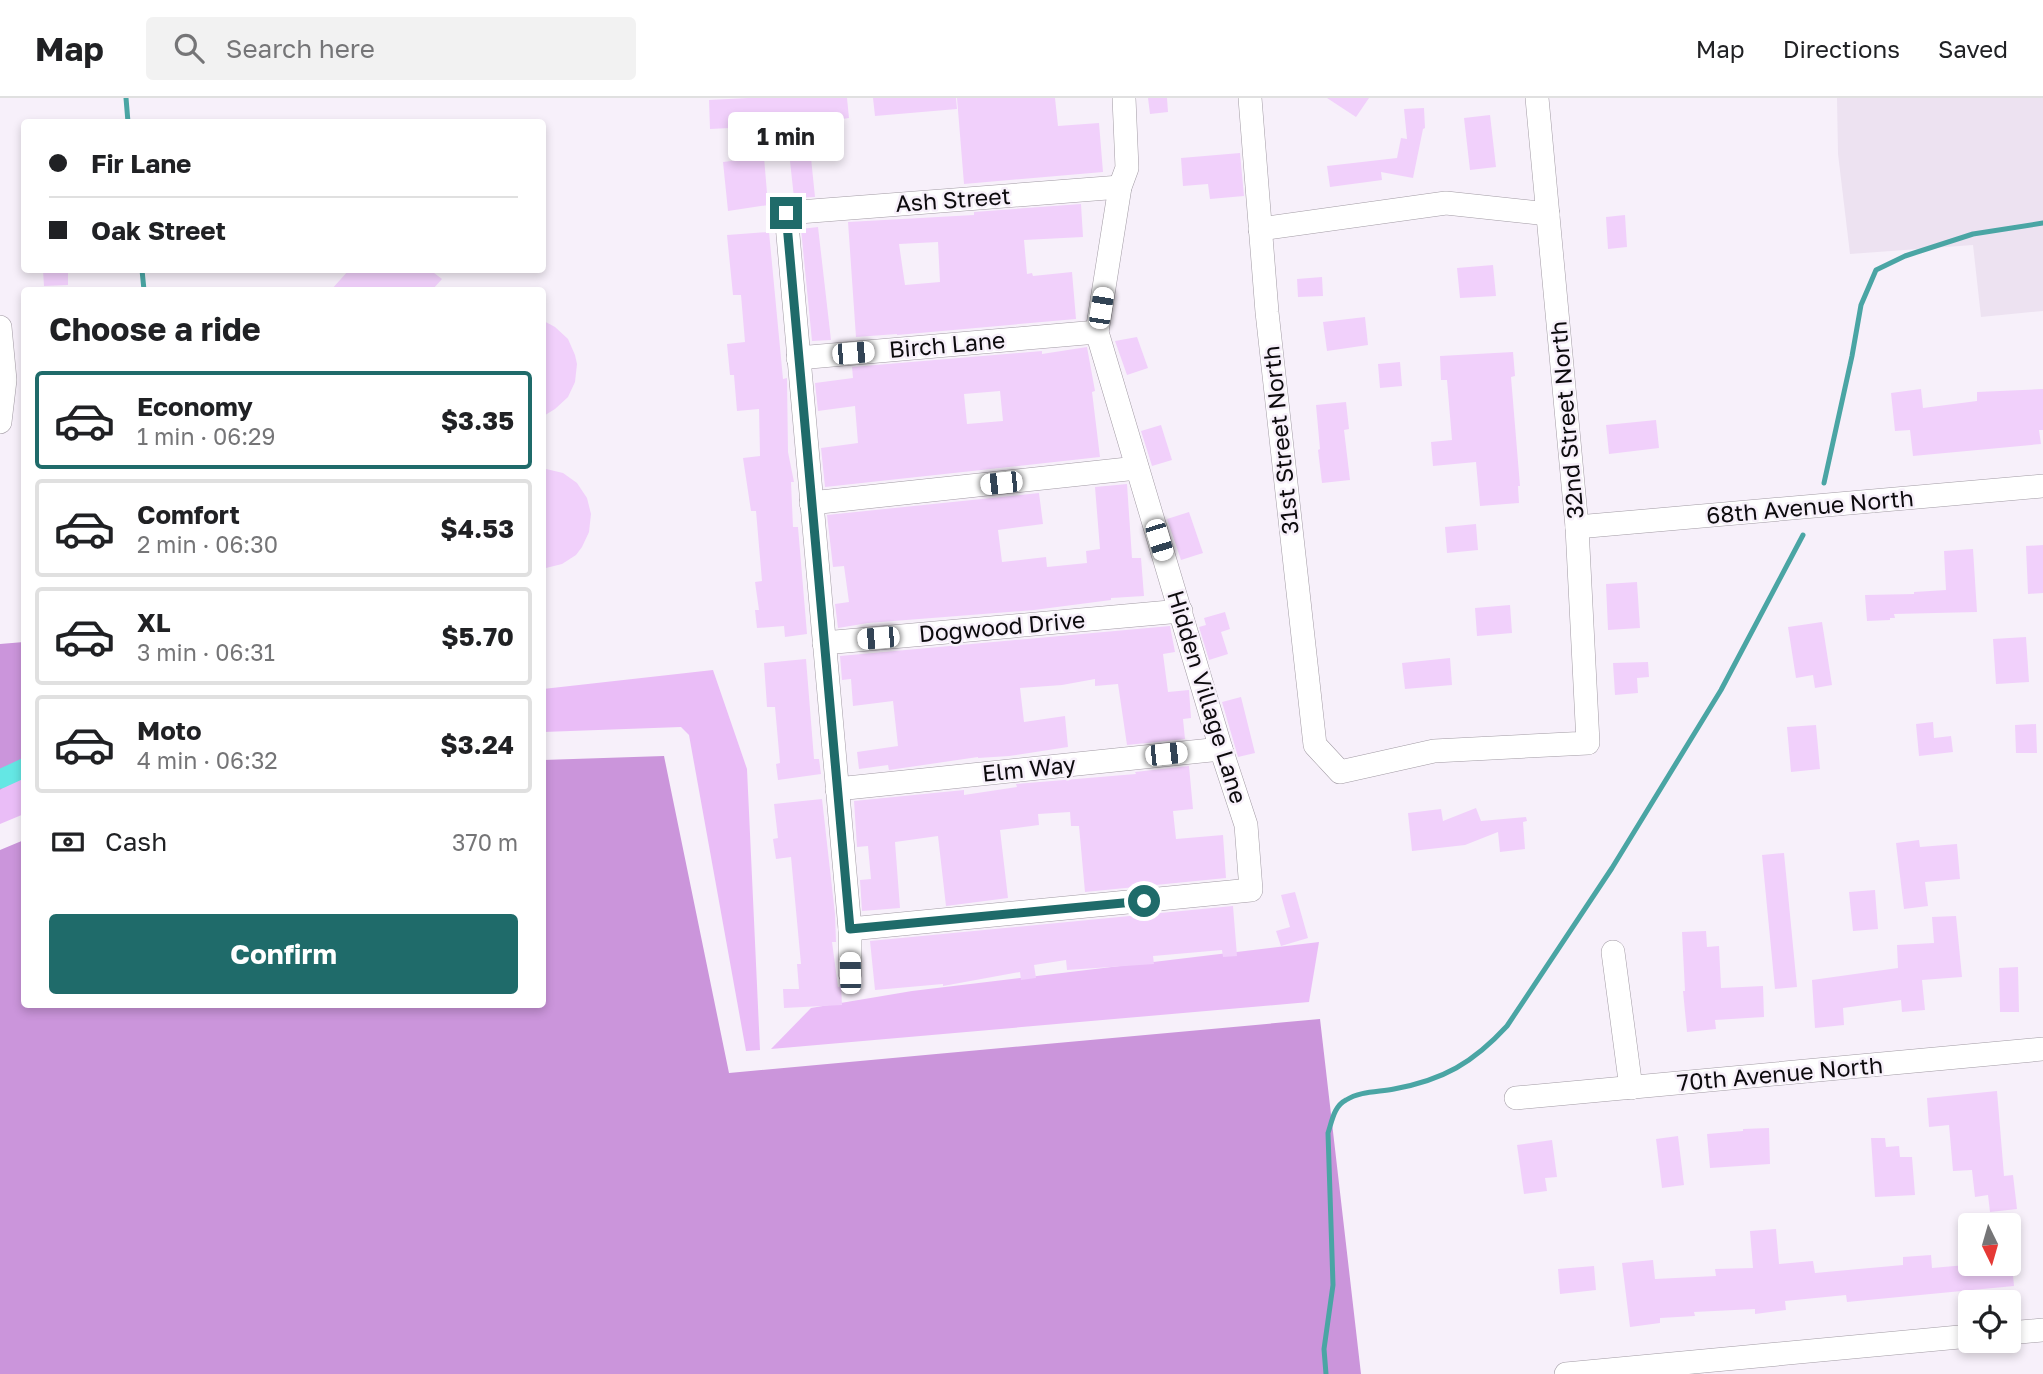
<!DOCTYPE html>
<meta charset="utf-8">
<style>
body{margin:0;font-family:"Golos Text",sans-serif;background:#f2f2f2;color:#202124;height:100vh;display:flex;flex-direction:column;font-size:26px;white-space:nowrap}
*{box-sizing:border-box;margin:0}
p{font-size:23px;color:#757577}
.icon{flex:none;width:38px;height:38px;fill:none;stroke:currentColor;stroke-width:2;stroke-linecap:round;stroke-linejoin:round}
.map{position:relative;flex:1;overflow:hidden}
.details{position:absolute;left:21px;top:189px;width:525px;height:721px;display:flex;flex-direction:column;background:#fff;border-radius:7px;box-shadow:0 4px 10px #0003}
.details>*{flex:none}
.guide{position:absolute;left:21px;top:21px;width:525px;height:154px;border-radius:7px;box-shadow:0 4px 10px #0003;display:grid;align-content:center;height:154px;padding:0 28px;background:#fff}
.needle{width:46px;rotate:175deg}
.controls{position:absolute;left:1958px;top:1115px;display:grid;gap:14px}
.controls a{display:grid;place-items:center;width:63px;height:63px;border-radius:7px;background:#fff;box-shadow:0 4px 10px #0003;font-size:35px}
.end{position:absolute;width:32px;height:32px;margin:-16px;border:9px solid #1f6b6a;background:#fff;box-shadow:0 0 0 4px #fff}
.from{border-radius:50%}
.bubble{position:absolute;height:49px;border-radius:7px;background:#fff;box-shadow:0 4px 10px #0003;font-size:23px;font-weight:700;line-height:49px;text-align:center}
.car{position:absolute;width:21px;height:42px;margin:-21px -10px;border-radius:9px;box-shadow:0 0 5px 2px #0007;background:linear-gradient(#fff 24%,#345 0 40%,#fff 0 76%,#345 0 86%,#fff 0)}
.guide b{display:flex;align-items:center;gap:24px;height:66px;font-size:26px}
.guide b+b{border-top:2px solid #e0e0e0}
.guide i{width:18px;height:18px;background:#202124}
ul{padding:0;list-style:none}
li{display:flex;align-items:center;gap:21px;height:98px;margin:0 14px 10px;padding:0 14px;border:4px solid #e0e0e0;border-radius:7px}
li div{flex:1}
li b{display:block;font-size:26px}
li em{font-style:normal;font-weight:700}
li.selected{border-color:#1f6b6a}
li>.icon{width:63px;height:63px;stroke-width:1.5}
h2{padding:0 28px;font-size:32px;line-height:84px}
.pay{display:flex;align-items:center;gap:18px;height:77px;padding:0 28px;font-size:26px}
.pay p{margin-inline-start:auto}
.cta{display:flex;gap:14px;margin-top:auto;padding:14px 28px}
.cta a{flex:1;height:80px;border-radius:7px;background:#1f6b6a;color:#fff;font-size:28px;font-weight:700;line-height:80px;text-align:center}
header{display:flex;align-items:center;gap:42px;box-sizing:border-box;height:98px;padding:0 35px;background:#fff;border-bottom:2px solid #e0e0e0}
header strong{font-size:33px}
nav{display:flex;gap:38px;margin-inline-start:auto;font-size:24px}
.search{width:490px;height:63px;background:#f2f2f2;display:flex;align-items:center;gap:18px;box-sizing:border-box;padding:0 24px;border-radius:7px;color:#757577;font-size:26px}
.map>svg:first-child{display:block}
.built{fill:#ede2f1}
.green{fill:#eabdf7}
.forest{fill:#cb95db}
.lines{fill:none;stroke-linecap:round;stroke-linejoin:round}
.stream{stroke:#4aa5a4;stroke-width:5}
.canal{stroke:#64e7e4;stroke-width:19}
.building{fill:#f1d0fb;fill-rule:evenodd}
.minor-casing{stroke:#a29ba4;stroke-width:24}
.minor{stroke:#fff;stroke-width:23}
.route{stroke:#1f6b6a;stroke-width:9}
.labels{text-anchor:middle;stroke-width:5;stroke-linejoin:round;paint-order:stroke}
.street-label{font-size:23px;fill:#0d0b0e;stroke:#f7f0fa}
</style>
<header>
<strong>Map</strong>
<div class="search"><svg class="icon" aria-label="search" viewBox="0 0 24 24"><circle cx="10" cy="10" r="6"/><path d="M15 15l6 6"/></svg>Search here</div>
<nav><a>Map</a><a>Directions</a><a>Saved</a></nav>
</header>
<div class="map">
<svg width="2043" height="1276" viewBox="0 0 2043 1276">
<rect width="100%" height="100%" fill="#f7f0fa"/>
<polygon class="built" points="1837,0 2043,0 2043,213 1981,219 1973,147 1850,156 1838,56"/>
<g class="green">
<polygon points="713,572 747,671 760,952 746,953 689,637 681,629 543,634 543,591"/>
<polygon points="24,674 24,716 0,726 0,692"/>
<polygon points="1319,844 1309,904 771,951 811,910 912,893"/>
</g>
<g class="forest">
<polygon points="24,544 24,674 0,692 0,546"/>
<polygon points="664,658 729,975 1320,921 1361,1276 0,1276 0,752 24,742 24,906 542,906 543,662"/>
</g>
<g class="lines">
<g class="stream">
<polyline points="126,0 128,24"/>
<polyline points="142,172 144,192"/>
<polyline points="1824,385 1852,258 1861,207 1876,172 1905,158 1973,136 2043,125"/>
<path d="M1326,1276l-2,-25 9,-64 -5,-152c4,-12 6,-27 18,-33 14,-9 33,-8 48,-11 49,-9 79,-26 113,-63l105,-158 109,-178 82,-155"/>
</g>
<polyline class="canal" points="0,681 24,670"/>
</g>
<g class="building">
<polygon points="748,0 847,0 849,20 842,21 842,23 767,25 768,28 710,31 709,2"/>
<polygon points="873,0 956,0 957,11 875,18"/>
<polygon points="957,0 1055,0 1058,28 1099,25 1103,74 964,86"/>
<polygon points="1148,0 1167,0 1168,14 1150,16"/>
<polygon points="1327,0 1369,0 1356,19"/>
<polygon points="1424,10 1425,30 1423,31 1413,80 1381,74 1382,82 1330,89 1327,68 1397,60 1401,40 1407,41 1404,11"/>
<polygon points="1490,17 1496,69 1470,72 1464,20"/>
<polygon points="1240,55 1244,98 1210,101 1208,86 1183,88 1181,60"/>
<polygon points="764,59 768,107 728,113 723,64"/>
<polygon points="811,60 815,99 794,100 790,63"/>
<path d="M1081,106l2,33 -59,3 3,34 5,-1 1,3 39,-4 4,47 -179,16v-1l-41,3 -8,-115 126,-7v-3zM938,144l2,40 -35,3 -6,-41z"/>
<polygon points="1625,117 1627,149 1608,151 1606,119"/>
<polygon points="818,129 831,242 812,243 801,131"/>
<polygon points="769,134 783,281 787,280 788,354 794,384 791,384 793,429 798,429 807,536 785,539 784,528 757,530 755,512 759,512 755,484 762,483 756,413 751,413 743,360 760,358 759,311 737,313 734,277 730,277 727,246 745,244 741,197 733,197 727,137"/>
<polygon points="1493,167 1496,198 1460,200 1457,170"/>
<polygon points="43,172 68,172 68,187 44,188"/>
<polygon points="349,172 430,172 442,181 432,192 331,192"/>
<polygon points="1322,179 1323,198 1298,199 1297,181"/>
<polygon points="1365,219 1368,247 1327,253 1323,224"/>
<polygon points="542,222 555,229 568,241 575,257 577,266 575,284 568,299 555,311 542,319"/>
<polygon points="1137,239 1148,270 1127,277 1115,243"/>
<path d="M1087,249l8,44 -3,1 8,65 -275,30 -4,-39 37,-5 -3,-37 -37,5 -3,-28 38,-5 -1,-11 190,-16v3zM1000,293l3,30 -36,3 -3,-30z"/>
<polygon points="1513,254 1515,278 1511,279 1520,388 1518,388 1519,405 1480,408 1476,364 1433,368 1431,344 1452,342 1447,282 1441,282 1440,258"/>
<polygon points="1400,264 1402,288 1380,290 1378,266"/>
<polygon points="1921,291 1923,310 1977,303 1977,294 2043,291 2043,332 2039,332 2041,346 1913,358 1910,332 1895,333 1891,295"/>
<polygon points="1346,304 1349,331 1344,332 1350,382 1322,385 1318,352 1320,351 1316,307"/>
<polygon points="1656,322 1659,350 1609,356 1606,327"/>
<polygon points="1161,327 1172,362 1152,368 1141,333"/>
<polygon points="542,370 563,375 577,385 587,400 591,416 589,434 582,449 576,457 562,466 542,471"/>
<polygon points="1127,386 1132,460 1141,460 1144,498 1111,500 1111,502 1034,512 868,525 838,530 835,506 849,504 844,468 833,469 827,417 1039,395 1043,426 998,432 1002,464 1046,459 1047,469 1087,465 1086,453 1100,451 1095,389"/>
<polygon points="1189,414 1203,455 1181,462 1167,421"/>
<polygon points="1476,426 1478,452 1447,455 1445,429"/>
<polygon points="2043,447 2043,495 2028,496 2026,448"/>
<polygon points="1973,451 1977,514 1894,516 1895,520 1890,520 1890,522 1867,523 1865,497 1914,496 1914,494 1946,492 1944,453"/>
<polygon points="1637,484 1640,530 1608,532 1606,486"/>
<polygon points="1510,507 1512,535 1477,538 1475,510"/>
<polygon points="1225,514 1230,531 1221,534 1228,556 1209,562 1199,529 1206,527 1204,520"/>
<polygon points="1822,524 1832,587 1815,590 1813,577 1796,580 1788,529"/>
<polygon points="1170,528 1175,554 1163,556 1168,594 1189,592 1191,620 1183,621 1185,641 1127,647 1118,586 1095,588 1095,581 1062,587 1020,590 1024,624 1065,618 1068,649 1009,658 978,660 978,659 889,672 888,667 859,671 857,654 898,648 893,603 853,608 851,581 842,582 840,558"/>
<polygon points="2026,539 2029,584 1996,586 1993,541"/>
<polygon points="1450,560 1452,587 1405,591 1402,565"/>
<polygon points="806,561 814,661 819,661 821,676 778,682 776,666 780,665 775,609 767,609 764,565"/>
<polygon points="1648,564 1649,579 1637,580 1638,595 1615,597 1613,565"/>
<polygon points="1241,599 1255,655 1238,659 1222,604"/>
<polygon points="1933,624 1934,640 1951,638 1953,654 1919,658 1916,626"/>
<polygon points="2036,626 2037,655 2016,655 2015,627"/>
<polygon points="1816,627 1820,671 1791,674 1787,629"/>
<polygon points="1189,668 1193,711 1173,713 1176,741 1223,737 1226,780 1085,794 1079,728 1071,728 1070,714 1038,716 1039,727 1000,732 1008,800 946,808 938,738 895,744 900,810 862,813 860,782 871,781 868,748 857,749 854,703 964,692 964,697 1017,689 1016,686 1136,676 1135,674"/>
<polygon points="822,701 835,816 836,844 832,844 838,889 841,888 842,907 784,910 783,891 799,891 797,866 801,866 791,759 776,761 773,741 778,740 774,706"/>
<polygon points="1476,710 1481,723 1526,719 1527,723 1523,724 1525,751 1500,754 1498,734 1465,747 1412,753 1408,715 1441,711 1443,723"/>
<polygon points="1919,742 1920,749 1957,746 1960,781 1925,784 1928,808 1904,811 1896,745"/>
<polygon points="1784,755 1797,889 1775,891 1762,757"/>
<polygon points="1875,792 1878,831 1853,833 1849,794"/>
<polygon points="1295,794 1308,840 1281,848 1276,833 1290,829 1281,797"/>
<polygon points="1233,808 1237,858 1223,859 1222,852 1153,858 1154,866 1067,872 1066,862 1034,867 1036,880 1021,882 1020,874 943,888 943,886 875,892 870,843"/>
<polygon points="1956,818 1962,879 1922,882 1925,912 1902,914 1901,902 1843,910 1844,927 1815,930 1812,882 1898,870 1897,847 1934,845 1932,819"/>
<polygon points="1706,833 1707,849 1719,848 1721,890 1763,888 1764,919 1715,922 1716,931 1687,934 1683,893 1685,893 1682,834"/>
<polygon points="2018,869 2019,914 2000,914 1999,870"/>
<polygon points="1997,993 2004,1078 2013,1077 2017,1111 1990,1114 1988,1097 1975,1099 1972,1072 1953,1073 1949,1027 1929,1029 1927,1000"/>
<polygon points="1769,1030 1770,1066 1710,1070 1707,1036 1743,1033 1743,1031"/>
<polygon points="1678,1038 1684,1087 1662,1090 1656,1041"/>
<polygon points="1871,1040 1885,1040 1886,1049 1899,1048 1900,1059 1912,1059 1915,1097 1875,1099"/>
<polygon points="1552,1042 1557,1079 1545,1080 1547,1093 1524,1096 1517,1047"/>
<polygon points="1776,1131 1779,1166 1813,1163 1815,1175 1903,1167 1903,1159 1931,1157 1932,1170 1966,1167 1966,1166 2012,1166 2014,1188 1847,1204 1846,1197 1785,1203 1786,1212 1755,1216 1755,1211 1694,1214 1695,1218 1660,1220 1660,1225 1630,1229 1622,1165 1653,1162 1655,1181 1716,1178 1715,1171 1753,1170 1750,1133"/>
<polygon points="1594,1168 1596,1192 1560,1196 1558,1171"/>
</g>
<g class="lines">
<defs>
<g id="minor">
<polyline points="1250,0 1267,214 1315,647 1340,674 1434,653 1588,645 1577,429 1537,0"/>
<polyline points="1260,131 1446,105 1548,116"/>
<polyline points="0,229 5,282 0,324"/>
<polyline points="798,260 1097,234"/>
<polyline points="811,405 1137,370"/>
<polyline points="1577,429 2043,388"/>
<polyline points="824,545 1181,513"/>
<polyline points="837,691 1221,651"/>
<polyline points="850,831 1251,792 1246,727 1221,651 1097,234 1120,89 1127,70 1124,0"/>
<polyline points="1613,854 1631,990"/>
<polyline points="850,875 850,831 786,115 1120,89"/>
<polyline points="1516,1000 2043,951"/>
<polyline points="2009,1235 2043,1232"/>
<polyline points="1566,1276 1970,1238"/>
</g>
</defs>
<use href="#minor" class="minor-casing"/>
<use href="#minor" class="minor"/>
</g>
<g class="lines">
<polyline class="route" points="786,115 850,831 1144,803"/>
</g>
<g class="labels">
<g class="street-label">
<text transform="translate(953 102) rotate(-4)" y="8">Ash Street</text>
<text transform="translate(947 247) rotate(-5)" y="8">Birch Lane</text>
<text transform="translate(1567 322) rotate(-95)" y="8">32nd Street North</text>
<text transform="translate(1281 342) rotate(-96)" y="8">31st Street North</text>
<text transform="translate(1810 409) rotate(-5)" y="8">68th Avenue North</text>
<text transform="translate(1002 529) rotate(-5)" y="8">Dogwood Drive</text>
<text transform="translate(1207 599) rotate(73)" y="8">Hidden Village Lane</text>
<text transform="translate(1029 671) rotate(-6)" y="8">Elm Way</text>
<text transform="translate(1780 976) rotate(-5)" y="8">70th Avenue North</text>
</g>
</g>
</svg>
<div class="controls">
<a><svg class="needle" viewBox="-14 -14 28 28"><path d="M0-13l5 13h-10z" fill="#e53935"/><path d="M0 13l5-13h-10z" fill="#757577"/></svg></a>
<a><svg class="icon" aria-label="locate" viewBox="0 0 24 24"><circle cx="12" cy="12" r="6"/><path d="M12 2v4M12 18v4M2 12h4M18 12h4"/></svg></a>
</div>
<i class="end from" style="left:1144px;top:803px"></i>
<i class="end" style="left:786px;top:115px"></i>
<div class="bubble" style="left:728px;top:14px;width:116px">1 min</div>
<i class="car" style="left:1101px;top:210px;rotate:9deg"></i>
<i class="car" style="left:853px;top:255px;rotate:85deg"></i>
<i class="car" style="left:1001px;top:385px;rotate:264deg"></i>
<i class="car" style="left:1159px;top:442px;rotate:163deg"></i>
<i class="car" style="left:878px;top:540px;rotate:265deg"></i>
<i class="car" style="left:1166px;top:656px;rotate:84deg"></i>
<i class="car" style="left:850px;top:875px;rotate:359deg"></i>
<div class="guide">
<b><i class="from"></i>Fir Lane</b>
<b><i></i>Oak Street</b>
</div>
<section class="details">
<h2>Choose a ride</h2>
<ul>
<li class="selected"><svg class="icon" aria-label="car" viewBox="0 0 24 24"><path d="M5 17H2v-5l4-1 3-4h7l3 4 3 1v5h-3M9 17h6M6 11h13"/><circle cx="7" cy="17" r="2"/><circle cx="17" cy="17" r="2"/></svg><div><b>Economy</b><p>1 min · 06:29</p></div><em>$3.35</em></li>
<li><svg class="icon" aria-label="car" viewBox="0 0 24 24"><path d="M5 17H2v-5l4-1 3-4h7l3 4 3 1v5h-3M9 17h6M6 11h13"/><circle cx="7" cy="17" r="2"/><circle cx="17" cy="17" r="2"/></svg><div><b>Comfort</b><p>2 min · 06:30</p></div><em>$4.53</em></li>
<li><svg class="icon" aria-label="car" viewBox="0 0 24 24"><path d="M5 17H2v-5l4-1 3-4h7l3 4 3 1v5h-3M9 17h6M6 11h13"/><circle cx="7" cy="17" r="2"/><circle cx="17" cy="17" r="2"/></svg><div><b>XL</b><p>3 min · 06:31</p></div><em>$5.70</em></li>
<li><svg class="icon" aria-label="car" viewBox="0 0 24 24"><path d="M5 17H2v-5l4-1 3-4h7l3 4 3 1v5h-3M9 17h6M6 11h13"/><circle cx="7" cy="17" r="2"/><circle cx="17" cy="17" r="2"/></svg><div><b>Moto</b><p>4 min · 06:32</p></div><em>$3.24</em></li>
</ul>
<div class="pay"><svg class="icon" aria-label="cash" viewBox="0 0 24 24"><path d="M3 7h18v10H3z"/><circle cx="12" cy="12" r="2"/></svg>Cash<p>370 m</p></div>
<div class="cta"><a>Confirm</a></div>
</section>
</div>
